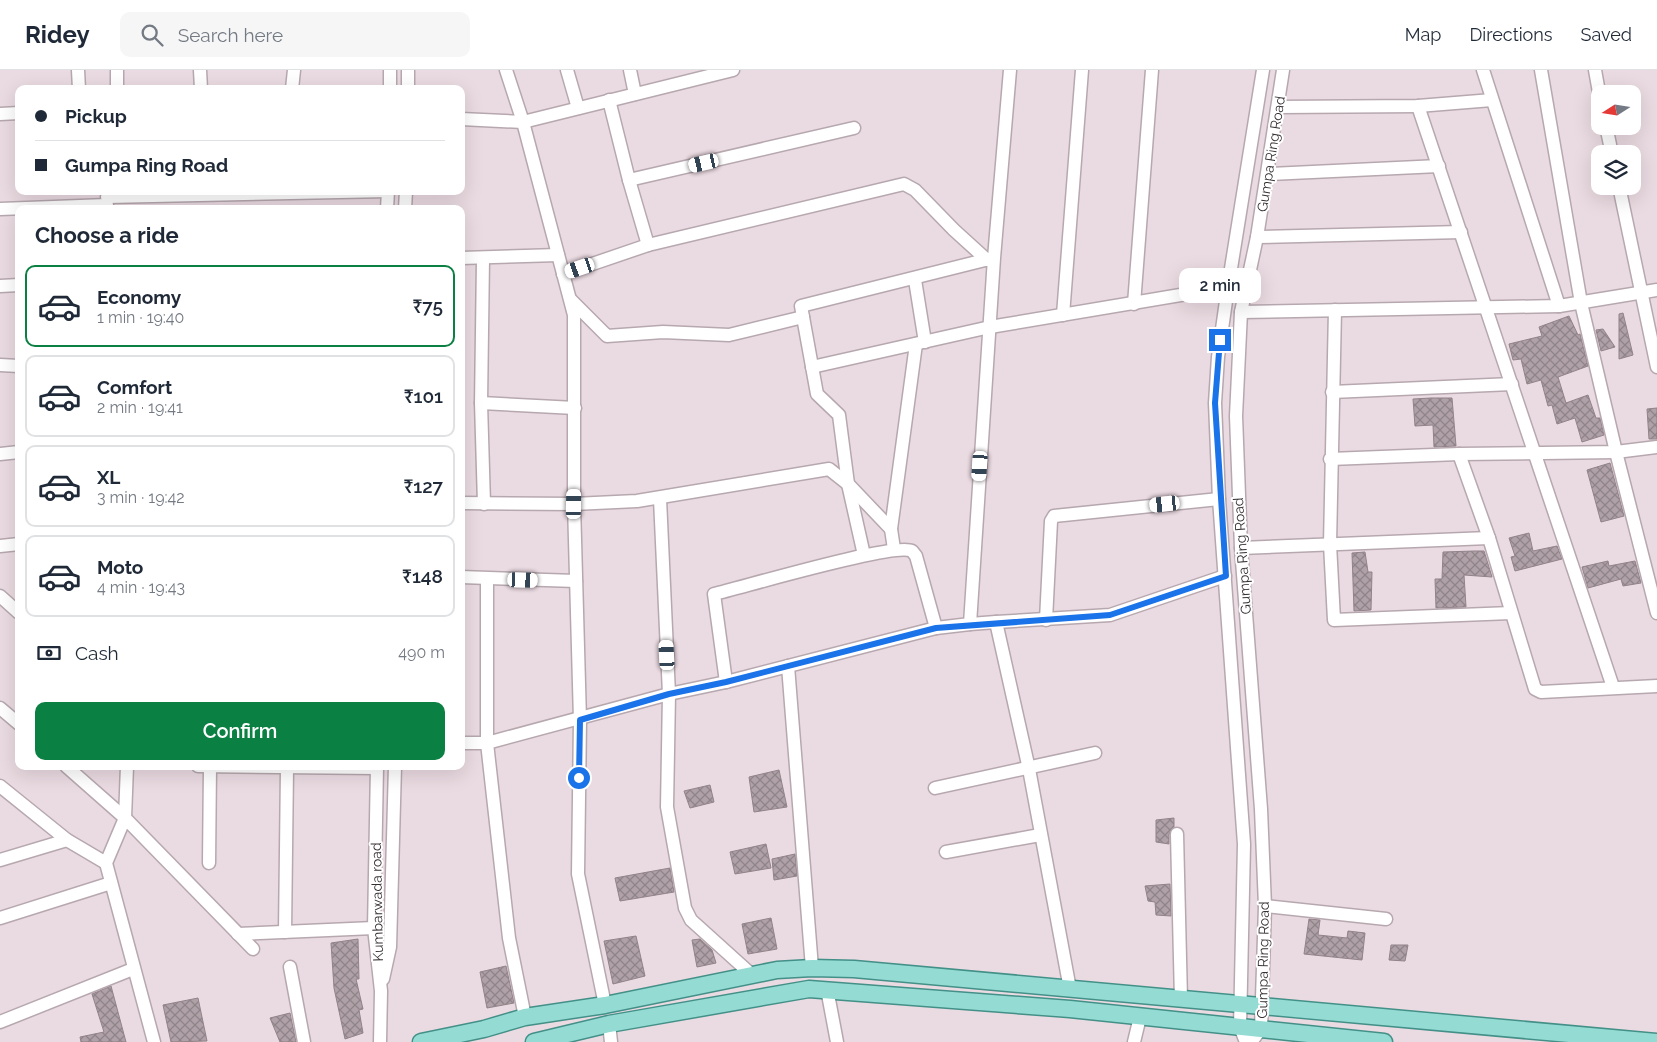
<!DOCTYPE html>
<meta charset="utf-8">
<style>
body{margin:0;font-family:Raleway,sans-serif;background:#f6f6f7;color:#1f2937;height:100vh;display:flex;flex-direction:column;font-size:19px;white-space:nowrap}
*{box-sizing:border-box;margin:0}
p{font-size:16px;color:#747a83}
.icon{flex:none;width:28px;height:28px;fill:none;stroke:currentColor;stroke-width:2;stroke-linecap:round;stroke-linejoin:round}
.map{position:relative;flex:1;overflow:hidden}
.drawer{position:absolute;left:15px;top:135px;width:450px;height:565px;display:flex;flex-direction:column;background:#fff;border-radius:10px;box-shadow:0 5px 20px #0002}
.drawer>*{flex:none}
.hud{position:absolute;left:15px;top:15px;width:450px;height:110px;border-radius:10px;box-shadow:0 5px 20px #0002;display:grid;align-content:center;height:110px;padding:0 20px;background:#fff}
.needle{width:32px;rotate:258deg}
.tools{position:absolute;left:1591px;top:15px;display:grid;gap:10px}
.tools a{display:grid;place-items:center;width:50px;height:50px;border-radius:10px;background:#fff;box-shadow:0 5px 20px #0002;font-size:25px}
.end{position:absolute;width:22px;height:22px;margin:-11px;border:6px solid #1a73e8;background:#fff;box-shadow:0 0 0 2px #fff}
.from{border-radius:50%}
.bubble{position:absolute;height:35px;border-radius:10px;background:#fff;box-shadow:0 5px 20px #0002;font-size:16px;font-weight:600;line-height:35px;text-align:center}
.car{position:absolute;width:15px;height:30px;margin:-15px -8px;border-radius:6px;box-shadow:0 0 4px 1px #0007;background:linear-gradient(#fff 24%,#345 0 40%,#fff 0 76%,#345 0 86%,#fff 0)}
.hud b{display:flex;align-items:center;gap:18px;height:48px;font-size:19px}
.hud b+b{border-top:1px solid #e0e1e3}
.hud i{width:12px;height:12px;background:#1f2937}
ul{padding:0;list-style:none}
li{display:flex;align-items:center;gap:15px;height:82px;margin:0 10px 8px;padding:0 10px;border:2px solid #e0e1e3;border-radius:10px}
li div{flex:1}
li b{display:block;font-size:19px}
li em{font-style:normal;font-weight:600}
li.active{border-color:#0b8043}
li>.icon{width:45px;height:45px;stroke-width:1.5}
h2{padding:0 20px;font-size:22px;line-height:60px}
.pay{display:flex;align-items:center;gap:12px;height:55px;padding:0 20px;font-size:19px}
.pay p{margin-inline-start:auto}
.action{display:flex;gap:10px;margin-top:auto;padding:10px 20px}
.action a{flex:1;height:58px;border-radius:10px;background:#0b8043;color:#fff;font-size:20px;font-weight:600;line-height:58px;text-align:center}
header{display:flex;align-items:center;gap:30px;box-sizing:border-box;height:70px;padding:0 25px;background:#fff;border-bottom:1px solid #e0e1e3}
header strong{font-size:24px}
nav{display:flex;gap:28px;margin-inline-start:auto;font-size:18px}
.search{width:350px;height:45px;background:#f6f6f7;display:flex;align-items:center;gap:12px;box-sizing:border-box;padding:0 18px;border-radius:10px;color:#747a83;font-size:19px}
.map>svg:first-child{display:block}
.building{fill:url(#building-cross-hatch);stroke:#918389}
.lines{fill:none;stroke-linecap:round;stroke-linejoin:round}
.minor-casing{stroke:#b7a8af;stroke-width:15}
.major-casing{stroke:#439088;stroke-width:19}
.minor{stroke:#fff;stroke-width:12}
.major{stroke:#93dbd3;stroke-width:16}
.route{stroke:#1a73e8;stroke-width:6}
.labels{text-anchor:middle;stroke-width:4;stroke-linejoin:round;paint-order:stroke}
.street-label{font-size:14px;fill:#353032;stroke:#fff}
</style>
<header>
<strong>Ridey</strong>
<div class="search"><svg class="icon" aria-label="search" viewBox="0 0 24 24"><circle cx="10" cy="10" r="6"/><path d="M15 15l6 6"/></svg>Search here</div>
<nav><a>Map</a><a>Directions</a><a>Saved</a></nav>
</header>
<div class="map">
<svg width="1657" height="972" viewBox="0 0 1657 972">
<defs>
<pattern id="building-cross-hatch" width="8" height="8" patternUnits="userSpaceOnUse" patternTransform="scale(1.25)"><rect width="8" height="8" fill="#afa1a7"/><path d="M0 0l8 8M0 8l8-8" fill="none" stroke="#8f8489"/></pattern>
</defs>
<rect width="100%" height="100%" fill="#eadae1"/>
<g class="building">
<polygon points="1623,243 1633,285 1619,289 1619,244"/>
<polygon points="1569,246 1578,265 1580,264 1588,296 1558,307 1566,333 1588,325 1596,348 1600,348 1604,365 1582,372 1575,348 1557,354 1552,335 1548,336 1541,310 1527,314 1521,289 1513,290 1509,274 1542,266 1539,257"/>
<polygon points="1603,259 1615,277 1601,281 1596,260"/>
<polygon points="1431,328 1452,328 1456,376 1434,377 1433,355 1415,356 1413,329"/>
<polygon points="1657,338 1657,369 1649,369 1647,339"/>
<polygon points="1610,393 1624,446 1601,452 1587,400"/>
<polygon points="1529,463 1533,481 1557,476 1562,489 1515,501 1511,487 1515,486 1509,468"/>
<polygon points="1474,481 1484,481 1492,507 1464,505 1466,537 1436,538 1435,509 1442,509 1443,482"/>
<polygon points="1365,482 1368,502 1372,502 1371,540 1354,541 1352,483"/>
<polygon points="1608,491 1609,496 1635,491 1641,513 1623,516 1621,509 1588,518 1582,497"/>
<polygon points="779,700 787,737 754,742 749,707"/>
<polygon points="710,715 714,732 690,738 684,721"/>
<polygon points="1174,748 1174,757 1169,764 1169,774 1156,772 1156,750"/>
<polygon points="766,774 771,798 735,804 730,782"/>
<polygon points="795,784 797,806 774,810 772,789"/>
<polygon points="670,798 674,822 620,831 615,808"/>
<polygon points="1170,814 1171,846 1156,845 1155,832 1148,831 1145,816"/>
<polygon points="771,848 777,879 748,884 742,854"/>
<polygon points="1309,849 1320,850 1318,865 1347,868 1348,861 1365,863 1362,890 1304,884"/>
<polygon points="636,866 645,906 613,914 604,871"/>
<polygon points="358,869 359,909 356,909 363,939 359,940 363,963 345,969 334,918 331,873"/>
<polygon points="700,869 712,880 716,893 697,897 692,870"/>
<polygon points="1391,875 1408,875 1405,891 1389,890"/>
<polygon points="506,896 514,933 487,938 480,902"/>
<polygon points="111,916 126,972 81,972 80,967 104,962 92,924"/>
<polygon points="198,928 207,971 171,972 163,935"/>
<polygon points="290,943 296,972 280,972 270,948"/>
</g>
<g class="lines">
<defs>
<g id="minor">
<polyline points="78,0 79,19"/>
<polyline points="117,0 117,19"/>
<polyline points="200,0 201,19"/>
<polyline points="506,0 523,52 574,245 574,434 580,650 578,804 605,935"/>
<polyline points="567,0 578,38"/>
<polyline points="630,0 635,24"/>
<polyline points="1483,0 1559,236"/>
<polyline points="1541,0 1581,233 1616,382 1657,543"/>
<polyline points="1595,0 1600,28"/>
<polyline points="292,19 294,0"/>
<polyline points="390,19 390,0"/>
<polyline points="408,19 408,0"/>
<polyline points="609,30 629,110 648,175"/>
<polyline points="1418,36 1613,617"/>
<polyline points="1279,37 1418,36 1492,30"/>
<polyline points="0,44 19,43"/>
<polyline points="461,49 523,52 733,0"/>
<polyline points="1606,56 1612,84"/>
<polyline points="1268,104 1439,96"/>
<polyline points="629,110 854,58"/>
<polyline points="1619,116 1657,297"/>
<polyline points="107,127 388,121"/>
<polyline points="0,139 107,135"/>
<polyline points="387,139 388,121"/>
<polyline points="405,139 406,121"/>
<polyline points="1257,167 1461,162"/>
<polyline points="461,188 558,185"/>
<polyline points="483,188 481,333 484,434"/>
<polyline points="563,204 648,175 904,114 915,120 954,160 987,190"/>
<polyline points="915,210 925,272"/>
<polyline points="0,216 19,215"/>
<polyline points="571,230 607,266 663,262 729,265 803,247"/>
<polyline points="1134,234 1152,0"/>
<polyline points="1335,240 1330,474 1334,550 1511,543"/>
<polyline points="1241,242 1559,236 1657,220"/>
<polyline points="1063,245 1082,0"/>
<polyline points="0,295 19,296"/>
<polyline points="812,297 990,257 1228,217"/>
<polyline points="1332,322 1512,314"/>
<polyline points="481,333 575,338"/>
<polyline points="0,384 19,382"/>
<polyline points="1459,384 1489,468 1535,619 1541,622 1657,616"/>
<polyline points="1330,389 1459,384 1616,382 1657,377"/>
<polyline points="660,429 669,624 667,737 685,838 691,850 752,905"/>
<polyline points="461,433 574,434 637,431 829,399 848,414 891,459"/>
<polyline points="0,476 19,474"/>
<polyline points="1241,478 1489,468"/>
<polyline points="894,479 891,459 916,274"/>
<polyline points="864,485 848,414 839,345 817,324 801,236 993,188"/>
<polyline points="461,507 576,511"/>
<polyline points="487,509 487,673 669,624 726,612 936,558 970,554 994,188 1010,0"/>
<polyline points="0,526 19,543"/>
<polyline points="1046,550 1051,451 1054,446 1219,429"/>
<polyline points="996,552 1110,545 1225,506"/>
<polyline points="970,554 996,552 1029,699 1070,919"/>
<polyline points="788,596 812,898"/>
<path d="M726,612l-12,-88c30,-7 180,-52 198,-43l4,5 20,72"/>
<polyline points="0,638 19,654"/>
<polyline points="461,673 487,673 509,868 525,947"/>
<polyline points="66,696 125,748 253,879"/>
<polyline points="127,696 125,748 106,793 154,972"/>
<polyline points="198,696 377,698"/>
<polyline points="377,696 374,858 381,921 380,972"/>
<polyline points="0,716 67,770 106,793"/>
<polyline points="935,718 1095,683"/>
<polyline points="1177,764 1181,930"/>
<polyline points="946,782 1040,765"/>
<polyline points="0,790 67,770"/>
<polyline points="209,793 210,697"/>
<polyline points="1265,836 1386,849"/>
<polyline points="0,848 111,813"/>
<polyline points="285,862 287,698"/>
<polyline points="238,864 374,858"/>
<polyline points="290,897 304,972"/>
<polyline points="383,909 390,877 395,696"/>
<polyline points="827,919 837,972"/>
<polyline points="0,952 133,899"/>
<polyline points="609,954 611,972"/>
<polyline points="1134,972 1140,947"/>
<polyline points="1246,972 1240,957 1244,774 1219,429 1215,333 1218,287 1228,217 1263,0"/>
<polyline points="1251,972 1261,959 1265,836 1261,739 1241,478 1236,346 1241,242 1257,167 1283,0"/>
</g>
<g id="major">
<polyline points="421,972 484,959 525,947 605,935 777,900 812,898 854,899 1657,972"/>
<polyline points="534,972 609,954 809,919 1070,939 1384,972"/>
</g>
</defs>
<use href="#minor" class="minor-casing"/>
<use href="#major" class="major-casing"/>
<use href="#minor" class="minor"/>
<use href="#major" class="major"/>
</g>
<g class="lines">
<polyline class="route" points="579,708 580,650 669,624 726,612 936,558 1110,545 1226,506 1215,333 1220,270"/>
</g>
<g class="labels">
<g class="street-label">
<text transform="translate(1271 84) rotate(-81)" y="5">Gumpa Ring Road</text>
<text transform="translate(1242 486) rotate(-94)" y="5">Gumpa Ring Road</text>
<text transform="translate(377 832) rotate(-91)" y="5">Kumbarwada road</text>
<text transform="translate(1263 890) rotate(-89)" y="5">Gumpa Ring Road</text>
</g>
</g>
</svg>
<div class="tools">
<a><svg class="needle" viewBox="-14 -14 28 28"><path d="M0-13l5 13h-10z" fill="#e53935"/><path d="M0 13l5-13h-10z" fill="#747a83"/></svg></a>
<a><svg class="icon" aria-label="layers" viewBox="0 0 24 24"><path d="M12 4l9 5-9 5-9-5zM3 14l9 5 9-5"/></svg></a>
</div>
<i class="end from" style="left:579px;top:708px"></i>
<i class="end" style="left:1220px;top:270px"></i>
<div class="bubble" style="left:1179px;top:198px;width:82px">2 min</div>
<i class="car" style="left:704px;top:93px;rotate:257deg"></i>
<i class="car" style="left:580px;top:198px;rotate:251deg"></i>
<i class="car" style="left:980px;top:396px;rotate:184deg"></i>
<i class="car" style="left:574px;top:434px;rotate:1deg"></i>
<i class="car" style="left:1165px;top:434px;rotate:264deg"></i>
<i class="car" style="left:523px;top:510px;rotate:92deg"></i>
<i class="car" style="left:667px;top:585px;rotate:357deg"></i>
<div class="hud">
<b><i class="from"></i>Pickup</b>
<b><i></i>Gumpa Ring Road</b>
</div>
<section class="drawer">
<h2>Choose a ride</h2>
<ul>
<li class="active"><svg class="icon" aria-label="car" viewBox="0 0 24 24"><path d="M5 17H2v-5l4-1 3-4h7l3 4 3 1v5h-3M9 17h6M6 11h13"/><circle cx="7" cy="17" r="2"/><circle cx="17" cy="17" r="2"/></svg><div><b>Economy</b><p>1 min · 19:40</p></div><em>₹75</em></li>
<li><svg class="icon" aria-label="car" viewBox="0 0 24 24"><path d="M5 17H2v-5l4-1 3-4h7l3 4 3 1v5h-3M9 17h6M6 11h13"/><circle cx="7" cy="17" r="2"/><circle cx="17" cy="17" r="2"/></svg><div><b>Comfort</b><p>2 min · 19:41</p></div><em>₹101</em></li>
<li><svg class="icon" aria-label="car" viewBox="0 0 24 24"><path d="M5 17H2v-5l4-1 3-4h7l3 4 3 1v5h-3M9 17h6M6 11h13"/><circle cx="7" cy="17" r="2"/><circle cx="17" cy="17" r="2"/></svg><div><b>XL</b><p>3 min · 19:42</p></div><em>₹127</em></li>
<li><svg class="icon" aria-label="car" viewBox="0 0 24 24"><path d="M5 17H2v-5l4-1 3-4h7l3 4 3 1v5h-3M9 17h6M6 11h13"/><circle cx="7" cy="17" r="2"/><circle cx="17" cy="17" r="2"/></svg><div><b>Moto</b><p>4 min · 19:43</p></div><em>₹148</em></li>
</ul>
<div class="pay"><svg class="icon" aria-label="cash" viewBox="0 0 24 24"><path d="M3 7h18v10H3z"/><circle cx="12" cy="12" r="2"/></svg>Cash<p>490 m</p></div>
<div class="action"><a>Confirm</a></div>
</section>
</div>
